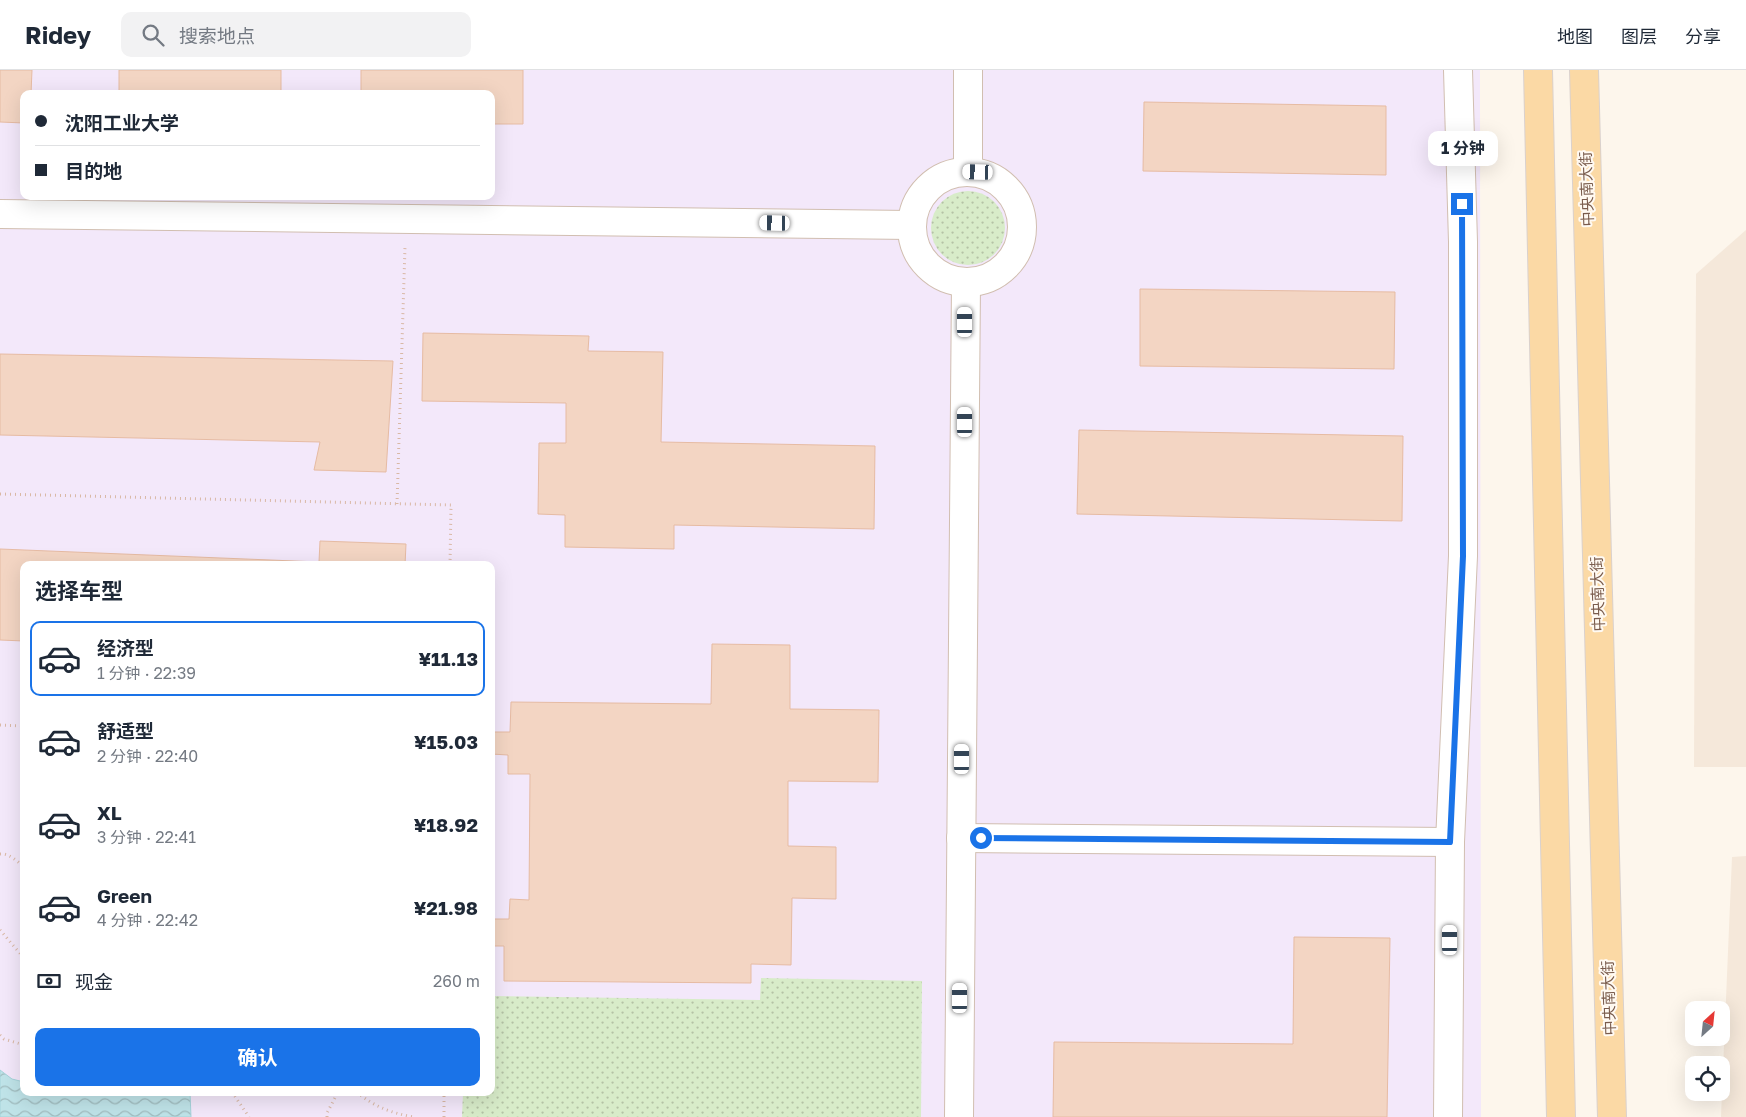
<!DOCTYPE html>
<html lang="zh">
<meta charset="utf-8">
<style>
body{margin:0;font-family:"Golos Text","Noto Sans SC",sans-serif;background:#f2f2f3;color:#1f2937;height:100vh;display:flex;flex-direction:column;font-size:19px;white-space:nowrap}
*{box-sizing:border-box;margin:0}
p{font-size:16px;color:#747a83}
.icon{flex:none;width:28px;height:28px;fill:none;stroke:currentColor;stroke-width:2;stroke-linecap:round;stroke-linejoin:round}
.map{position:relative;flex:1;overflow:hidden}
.sheet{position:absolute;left:20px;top:491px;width:475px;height:535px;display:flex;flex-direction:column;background:#fff;border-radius:10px;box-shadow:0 5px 20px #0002}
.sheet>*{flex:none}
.top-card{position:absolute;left:20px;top:20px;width:475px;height:110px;border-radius:10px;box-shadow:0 5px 20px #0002;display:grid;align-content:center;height:110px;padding:0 15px;background:#fff}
.needle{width:32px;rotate:27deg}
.tools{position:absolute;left:1685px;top:931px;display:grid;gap:10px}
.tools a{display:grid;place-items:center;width:45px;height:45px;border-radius:10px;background:#fff;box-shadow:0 5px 20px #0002;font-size:25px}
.end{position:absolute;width:22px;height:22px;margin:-11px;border:6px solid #1a73e8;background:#fff;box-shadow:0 0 0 2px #fff}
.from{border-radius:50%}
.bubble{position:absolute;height:35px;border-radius:10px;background:#fff;box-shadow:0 5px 20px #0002;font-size:16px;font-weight:700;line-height:35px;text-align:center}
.car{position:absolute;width:15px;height:30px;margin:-15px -8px;border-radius:6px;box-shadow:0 0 4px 1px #0007;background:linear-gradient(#fff 24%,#345 0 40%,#fff 0 76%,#345 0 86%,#fff 0)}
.top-card b{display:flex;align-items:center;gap:18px;height:48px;font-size:19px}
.top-card b+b{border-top:1px solid #e0e1e3}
.top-card i{width:12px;height:12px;background:#1f2937}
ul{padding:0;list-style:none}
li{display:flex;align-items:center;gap:15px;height:75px;margin:0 10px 8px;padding:0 5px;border:2px solid transparent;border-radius:10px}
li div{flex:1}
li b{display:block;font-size:19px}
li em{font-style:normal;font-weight:700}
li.current{border-color:#1a73e8}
li>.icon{width:45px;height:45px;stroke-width:1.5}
h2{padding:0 15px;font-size:22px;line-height:60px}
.pay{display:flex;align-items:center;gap:12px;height:55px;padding:0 15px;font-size:19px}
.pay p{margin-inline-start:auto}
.cta{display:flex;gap:10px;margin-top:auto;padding:10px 15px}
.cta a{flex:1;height:58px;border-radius:10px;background:#1a73e8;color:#fff;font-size:20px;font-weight:700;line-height:58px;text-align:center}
header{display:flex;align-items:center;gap:30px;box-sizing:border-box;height:70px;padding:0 25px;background:#fff;border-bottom:1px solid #e0e1e3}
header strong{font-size:24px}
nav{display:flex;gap:28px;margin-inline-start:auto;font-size:18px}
.search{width:350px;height:45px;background:#f2f2f3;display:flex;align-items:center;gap:12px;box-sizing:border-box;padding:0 18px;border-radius:10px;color:#747a83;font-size:19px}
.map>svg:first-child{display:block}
.residential{fill:#f5e8da}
.education{fill:#f3e8fa;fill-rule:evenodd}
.grass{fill:url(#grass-dots)}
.water{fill:url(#water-waves);stroke:#a5d3da}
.building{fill:#f3d5c3;stroke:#e6bba3}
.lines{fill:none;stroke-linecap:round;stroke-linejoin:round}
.minor-casing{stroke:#d1beb0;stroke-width:30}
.major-casing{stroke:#dad1cd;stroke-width:30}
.path{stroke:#d9b8a5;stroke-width:3;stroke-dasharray:1 4;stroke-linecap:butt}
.minor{stroke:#fff;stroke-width:28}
.major{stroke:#fbd9a5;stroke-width:28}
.route{stroke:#1a73e8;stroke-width:6}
.labels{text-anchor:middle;stroke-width:4;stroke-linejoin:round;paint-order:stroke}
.street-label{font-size:15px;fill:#7a5c4d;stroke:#fffaf3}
</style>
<header>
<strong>Ridey</strong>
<div class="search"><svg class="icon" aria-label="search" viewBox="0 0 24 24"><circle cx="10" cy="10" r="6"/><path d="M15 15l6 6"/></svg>搜索地点</div>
<nav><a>地图</a><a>图层</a><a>分享</a></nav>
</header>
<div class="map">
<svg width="1746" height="1047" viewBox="0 0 1746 1047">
<defs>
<pattern id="grass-dots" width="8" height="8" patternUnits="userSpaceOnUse" patternTransform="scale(1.25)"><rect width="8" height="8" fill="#d8ecc9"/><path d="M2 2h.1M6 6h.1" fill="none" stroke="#b4c2a5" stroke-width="1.8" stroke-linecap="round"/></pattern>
<pattern id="water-waves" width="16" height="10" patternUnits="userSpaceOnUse" patternTransform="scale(1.25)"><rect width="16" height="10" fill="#bfe3e8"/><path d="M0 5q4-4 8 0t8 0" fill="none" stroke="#a0bbbe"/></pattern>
</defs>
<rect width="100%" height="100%" fill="#fdf6ec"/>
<g class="residential">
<polygon points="1746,160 1746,697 1694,697 1696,204"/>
<polygon points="1746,786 1746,1047 1721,1047 1732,787"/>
</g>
<path class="education" d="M0,0h1480l1,1047h-1481zM24,24h467v102h-467zM24,495h467v527h-467z"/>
<g class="grass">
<circle cx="968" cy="158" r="37"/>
<polygon points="761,908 922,911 921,1047 462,1047 463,1023 491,1022 491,926 760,930"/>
</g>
<polygon class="water" points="0,1000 12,1009 24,1012 24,1022 190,1023 191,1047 0,1047"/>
<g class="building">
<polygon points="0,0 32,0 31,24 24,24 24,53 0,52"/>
<rect x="119" y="0" width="162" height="24"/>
<polygon points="361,0 523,0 523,54 491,54 491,24 361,24"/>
<polygon points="1144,32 1386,36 1386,105 1143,101"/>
<polygon points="1140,219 1395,222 1394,299 1140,296"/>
<polygon points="423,263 589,266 588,281 663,282 661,372 875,376 874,459 674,455 674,479 565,477 565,445 538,444 539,373 566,373 566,333 422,331"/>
<polygon points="0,284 393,291 386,402 314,400 320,372 0,365"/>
<polygon points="1079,360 1403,366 1402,451 1077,444"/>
<polygon points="320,471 406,474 405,495 24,495 24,571 0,570 0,479 319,492"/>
<polygon points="712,574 790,575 790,639 879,640 878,712 788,711 788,776 836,777 836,829 792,828 791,895 751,894 751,913 504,911 504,876 491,876 491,849 509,849 510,829 529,830 530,704 508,704 508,685 491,684 491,662 510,662 511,632 711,634"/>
<polygon points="1294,867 1390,868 1387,1047 1053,1047 1054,972 1293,974"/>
</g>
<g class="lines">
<defs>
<g id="minor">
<circle cx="967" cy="157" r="55"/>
<polyline points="968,102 968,0"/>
<polyline points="0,144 911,155"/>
<polyline points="961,768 1450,772"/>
<polyline points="959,1047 966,213"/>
<polyline points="1448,1047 1450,772 1463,486 1463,172 1458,0"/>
</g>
<g id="major">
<polyline points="1538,0 1561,1047"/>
<polyline points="1584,0 1612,1047"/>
</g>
</defs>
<use href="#minor" class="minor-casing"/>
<use href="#major" class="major-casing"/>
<g class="path">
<polyline points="0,424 451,435 450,495"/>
<polyline points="397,434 405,177"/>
<polyline points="0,655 24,656"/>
<path d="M0,784c9,-1 17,7 24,13"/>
<polyline points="0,860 24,888"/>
<polyline points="0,965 4,969 24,975"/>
<polyline points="232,1022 249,1047"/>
<path d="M357,1022c17,15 35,21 56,25"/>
<polyline points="327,1047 327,1043 338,1022"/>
<polyline points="444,1047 444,1022"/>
</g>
<use href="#minor" class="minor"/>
<use href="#major" class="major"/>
</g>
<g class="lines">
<polyline class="route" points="981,768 1450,772 1463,486 1462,134"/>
</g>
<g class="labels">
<g class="street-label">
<text transform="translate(1587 119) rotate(-92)" y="5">中央南大街</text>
<text transform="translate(1598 524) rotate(-92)" y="5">中央南大街</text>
<text transform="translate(1609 928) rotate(-92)" y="5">中央南大街</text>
</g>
</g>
</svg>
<div class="tools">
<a><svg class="needle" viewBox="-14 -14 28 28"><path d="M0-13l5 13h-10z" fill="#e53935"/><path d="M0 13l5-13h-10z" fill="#747a83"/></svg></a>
<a><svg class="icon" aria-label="locate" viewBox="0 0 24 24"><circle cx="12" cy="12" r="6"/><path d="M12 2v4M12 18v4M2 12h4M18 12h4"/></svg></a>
</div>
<i class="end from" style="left:981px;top:768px"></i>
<i class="end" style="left:1462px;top:134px"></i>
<div class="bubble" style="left:1428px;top:61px;width:70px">1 分钟</div>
<i class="car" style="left:978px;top:102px;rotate:272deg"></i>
<i class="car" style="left:775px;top:153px;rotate:271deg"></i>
<i class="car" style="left:965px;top:252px;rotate:0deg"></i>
<i class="car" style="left:965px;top:352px;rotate:0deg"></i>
<i class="car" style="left:962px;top:689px;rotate:0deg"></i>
<i class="car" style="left:1450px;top:870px;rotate:0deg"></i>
<i class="car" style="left:960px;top:928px;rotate:0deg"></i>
<div class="top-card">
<b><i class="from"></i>沈阳工业大学</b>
<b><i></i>目的地</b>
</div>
<section class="sheet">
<h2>选择车型</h2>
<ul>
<li class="current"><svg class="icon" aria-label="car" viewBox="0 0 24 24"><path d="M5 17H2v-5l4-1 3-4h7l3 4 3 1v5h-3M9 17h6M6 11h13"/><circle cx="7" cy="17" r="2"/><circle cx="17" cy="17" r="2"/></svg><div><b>经济型</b><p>1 分钟 · 22:39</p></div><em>¥11.13</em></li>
<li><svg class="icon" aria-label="car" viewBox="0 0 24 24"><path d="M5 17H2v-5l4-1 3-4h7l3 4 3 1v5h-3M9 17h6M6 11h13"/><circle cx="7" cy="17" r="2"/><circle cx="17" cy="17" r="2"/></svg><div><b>舒适型</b><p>2 分钟 · 22:40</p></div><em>¥15.03</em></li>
<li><svg class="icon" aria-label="car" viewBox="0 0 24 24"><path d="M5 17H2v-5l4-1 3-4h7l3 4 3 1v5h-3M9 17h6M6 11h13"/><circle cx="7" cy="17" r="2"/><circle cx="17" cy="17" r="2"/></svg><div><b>XL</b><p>3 分钟 · 22:41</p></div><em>¥18.92</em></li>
<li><svg class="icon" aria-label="car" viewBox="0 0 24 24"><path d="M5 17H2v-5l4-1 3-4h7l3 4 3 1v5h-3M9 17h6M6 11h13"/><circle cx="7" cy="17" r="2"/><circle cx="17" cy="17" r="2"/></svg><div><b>Green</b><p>4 分钟 · 22:42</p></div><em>¥21.98</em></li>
</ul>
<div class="pay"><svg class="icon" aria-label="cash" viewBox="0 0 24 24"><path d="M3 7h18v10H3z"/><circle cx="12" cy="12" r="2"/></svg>现金<p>260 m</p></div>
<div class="cta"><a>确认</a></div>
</section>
</div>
